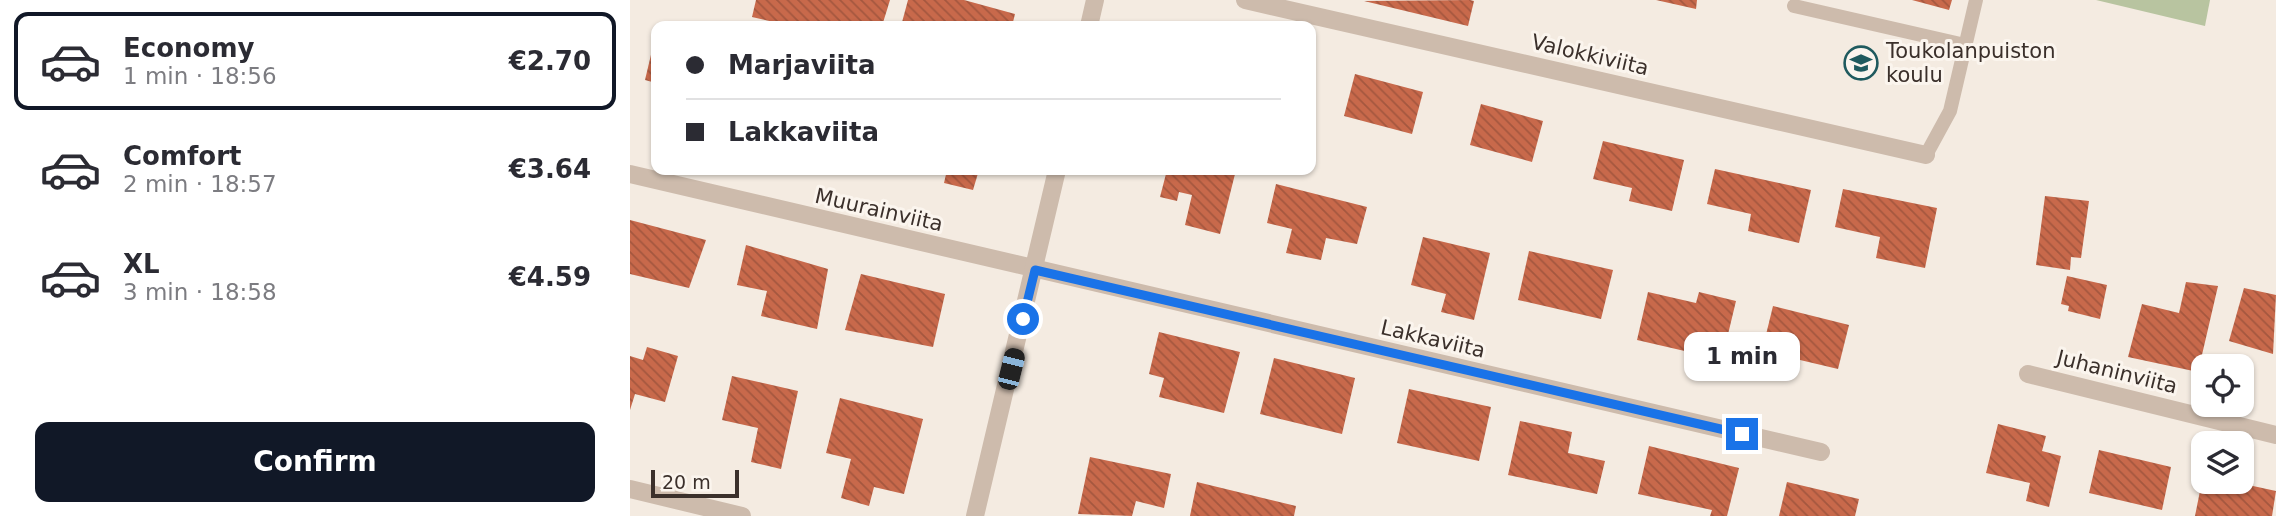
<!DOCTYPE html>
<meta charset="utf-8">
<style>
body{margin:0;font-family:"DejaVu Sans",sans-serif;background:#f7f7f7;color:#2b2b33;height:100vh;display:flex;flex-direction:column;font-size:26px;white-space:nowrap}
*{box-sizing:border-box;margin:0}
p{font-size:23px;color:#7c7c81}
.icon{flex:none;width:38px;height:38px;fill:none;stroke:currentColor;stroke-width:2;stroke-linecap:round;stroke-linejoin:round}
.map{position:relative;flex:1;overflow:hidden}
.details{display:flex;flex-direction:column;background:#fff;width:630px}
.details>*{flex:none}
.guide{position:absolute;left:21px;top:21px;width:665px;height:154px;border-radius:14px;box-shadow:0 2px 5px #0004;display:grid;align-content:center;height:154px;padding:0 35px;background:#fff}
.controls{position:absolute;left:1561px;top:354px;display:grid;gap:14px}
.controls a{display:grid;place-items:center;width:63px;height:63px;border-radius:14px;background:#fff;box-shadow:0 2px 5px #0004;font-size:35px}
.scale{position:absolute;left:21px;bottom:18px;width:88px;box-sizing:border-box;padding-left:7px;border:4px solid #3b302b;border-top:0;font-size:19px;line-height:24px;white-space:nowrap;color:#3b302b;-webkit-text-stroke:5px #fbf5ee;paint-order:stroke}
.end{position:absolute;width:32px;height:32px;margin:-16px;border:9px solid #1a73e8;background:#fff;box-shadow:0 0 0 4px #fff}
.from{border-radius:50%}
.bubble{position:absolute;height:49px;border-radius:14px;background:#fff;box-shadow:0 2px 5px #0004;font-size:23px;font-weight:600;line-height:49px;text-align:center}
.car{position:absolute;width:21px;height:42px;margin:-21px -10px;border-radius:9px;box-shadow:0 0 5px 2px #0007;background:linear-gradient(#222 24%,#8ab4d8 0 40%,#222 0 76%,#8ab4d8 0 86%,#222 0)}
.guide b{display:flex;align-items:center;gap:24px;height:66px;font-size:26px}
.guide b+b{border-top:2px solid #e1e1e2}
.guide i{width:18px;height:18px;background:#2b2b33}
ul{padding:12px 0 0;list-style:none}
li{display:flex;align-items:center;gap:21px;height:98px;margin:0 14px 10px;padding:0 21px;border:4px solid transparent;border-radius:14px}
li div{flex:1}
li b{display:block;font-size:26px}
li em{font-style:normal;font-weight:600}
li.on{border-color:#111827}
li>.icon{width:63px;height:63px;stroke-width:1.5}
.cta{display:flex;gap:14px;margin-top:auto;padding:14px 35px}
.cta a{flex:1;height:80px;border-radius:14px;background:#111827;color:#fff;font-size:28px;font-weight:600;line-height:80px;text-align:center}
main{display:flex;flex:1;min-height:0}
.map>svg:first-child{display:block}
.park{fill:#b8c4a0}
.building{fill:url(#building-back-hatch)}
.lines{fill:none;stroke-linecap:round;stroke-linejoin:round}
.lane{stroke:#cdbbac;stroke-width:14}
.street{stroke:#cdbbac;stroke-width:18}
.route{stroke:#1a73e8;stroke-width:9}
.labels{text-anchor:middle;stroke-width:6;stroke-linejoin:round;paint-order:stroke}
.poi-label{font-size:21px;fill:#3b302b;stroke:#fbf5ee;text-anchor:start}
.street-label{font-size:21px;fill:#3b302b;stroke:#fbf5ee}
</style>
<main>
<section class="details">
<ul>
<li class="on"><svg class="icon" aria-label="car" viewBox="0 0 24 24"><path d="M5 17H2v-5l4-1 3-4h7l3 4 3 1v5h-3M9 17h6M6 11h13"/><circle cx="7" cy="17" r="2"/><circle cx="17" cy="17" r="2"/></svg><div><b>Economy</b><p>1 min · 18:56</p></div><em>€2.70</em></li>
<li><svg class="icon" aria-label="car" viewBox="0 0 24 24"><path d="M5 17H2v-5l4-1 3-4h7l3 4 3 1v5h-3M9 17h6M6 11h13"/><circle cx="7" cy="17" r="2"/><circle cx="17" cy="17" r="2"/></svg><div><b>Comfort</b><p>2 min · 18:57</p></div><em>€3.64</em></li>
<li><svg class="icon" aria-label="car" viewBox="0 0 24 24"><path d="M5 17H2v-5l4-1 3-4h7l3 4 3 1v5h-3M9 17h6M6 11h13"/><circle cx="7" cy="17" r="2"/><circle cx="17" cy="17" r="2"/></svg><div><b>XL</b><p>3 min · 18:58</p></div><em>€4.59</em></li>
</ul>
<div class="cta"><a>Confirm</a></div>
</section>
<div class="map">
<svg width="1646" height="516" viewBox="0 0 1646 516">
<defs>
<pattern id="building-back-hatch" width="6" height="6" patternUnits="userSpaceOnUse" patternTransform="scale(1.75)"><rect width="6" height="6" fill="#c8694b"/><path d="M-1 5l2 2M0 0l6 6M5-1l2 2" fill="none" stroke="#a4573f"/></pattern>
</defs>
<rect width="100%" height="100%" fill="#f4ebe1"/>
<polygon class="park" points="1466,0 1580,0 1575,26"/>
<g class="building">
<polygon points="126,0 260,0 252,26 160,26 122,17"/>
<polygon points="278,0 334,0 385,14 382,26 271,26"/>
<polygon points="840,0 844,1 838,26 734,1"/>
<polygon points="1026,0 1067,0 1066,9"/>
<polygon points="1282,0 1322,0 1319,10"/>
<polygon points="25,38 26,38 26,83 15,80"/>
<polygon points="725,74 793,92 782,134 714,116"/>
<polygon points="851,104 913,121 902,162 840,145"/>
<polygon points="973,141 1054,160 1042,211 999,201 1002,188 963,179"/>
<polygon points="1085,169 1181,190 1169,243 1118,231 1121,214 1077,204"/>
<polygon points="317,170 349,170 343,190 314,183"/>
<polygon points="537,170 606,170 590,234 555,225 562,195 549,192 547,201 530,197"/>
<polygon points="646,184 737,207 727,244 696,238 691,260 656,253 662,229 637,223"/>
<polygon points="1213,189 1307,208 1295,268 1246,258 1250,237 1205,227"/>
<polygon points="1415,196 1459,201 1451,258 1441,257 1440,270 1406,265"/>
<polygon points="0,220 76,240 59,288 0,274"/>
<polygon points="793,237 860,253 844,320 811,312 816,294 781,285"/>
<polygon points="116,245 198,269 187,329 131,316 137,291 107,285"/>
<polygon points="899,251 983,270 971,319 888,300"/>
<polygon points="231,274 315,294 303,347 215,330"/>
<polygon points="1437,276 1477,285 1470,319 1438,311 1439,306 1431,304"/>
<polygon points="1556,282 1588,286 1568,372 1498,357 1512,304 1549,313"/>
<polygon points="1614,288 1646,295 1643,354 1599,341"/>
<polygon points="1018,292 1066,303 1069,292 1106,301 1094,351 1061,343 1059,352 1007,340"/>
<polygon points="1143,306 1219,325 1208,369 1132,351"/>
<polygon points="529,332 610,352 594,413 529,397 534,378 519,374"/>
<polygon points="17,347 48,356 35,402 5,394 0,410 0,356 13,360"/>
<polygon points="644,358 725,378 712,434 630,414"/>
<polygon points="102,376 168,391 151,469 121,462 128,428 92,420"/>
<polygon points="779,389 861,407 849,461 767,443"/>
<polygon points="210,398 293,419 274,494 244,487 239,506 211,498 221,459 196,453"/>
<polygon points="890,421 942,432 938,453 975,461 967,494 878,475"/>
<polygon points="1368,424 1416,436 1412,451 1431,456 1419,507 1396,501 1400,483 1356,473"/>
<polygon points="1019,446 1109,468 1097,516 1080,516 1082,510 1008,494"/>
<polygon points="1469,450 1541,467 1532,510 1459,493"/>
<polygon points="460,457 541,474 534,508 506,501 502,516 448,514"/>
<polygon points="1572,481 1600,481 1646,491 1642,516 1565,516"/>
<polygon points="567,482 666,506 664,516 560,516"/>
<polygon points="1157,482 1229,499 1225,516 1149,516"/>
</g>
<g class="lines">
<g class="lane">
<polyline points="1164,6 1335,45"/>
<polyline points="1296,155 1320,111 1346,0"/>
</g>
<g class="street">
<polyline points="615,0 1296,155"/>
<polyline points="459,26 465,0"/>
<polyline points="0,174 1191,452"/>
<polyline points="1398,374 1646,435"/>
<polyline points="0,489 112,516"/>
<polyline points="345,516 427,170"/>
</g>
</g>
<g class="lines">
<polyline class="route" points="393,319 405,270 1112,434"/>
</g>
<defs>
<symbol id="school-ring" viewBox="-11 -11 22 22"><circle r="9.5" fill="#fbf5ee" stroke="#1f5a5e" stroke-width="1.5"/><path d="M0-5L7-2L0 1L-7-2ZM-4 1L0 2.5L4 1V4Q0 6-4 4Z" fill="#1f5a5e"/></symbol>
</defs>
<g fill-rule="evenodd">
<use href="#school-ring" x="1212" y="44" width="38" height="38"/>
</g>
<g class="labels">
<g class="poi-label">
<text x="1256" y="58">Toukolanpuiston<tspan x="1256" dy="24">koulu</tspan></text>
</g>
<g class="street-label">
<text transform="translate(960 55) rotate(13)" y="7">Valokkiviita</text>
<text transform="translate(249 210) rotate(13)" y="7">Muurainviita</text>
<text transform="translate(803 339) rotate(13)" y="7">Lakkaviita</text>
<text transform="translate(1487 372) rotate(14)" y="7">Juhaninviita</text>
</g>
</g>
</svg>
<div class="controls">
<a><svg class="icon" aria-label="locate" viewBox="0 0 24 24"><circle cx="12" cy="12" r="6"/><path d="M12 2v4M12 18v4M2 12h4M18 12h4"/></svg></a>
<a><svg class="icon" aria-label="layers" viewBox="0 0 24 24"><path d="M12 4l9 5-9 5-9-5zM3 14l9 5 9-5"/></svg></a>
</div>
<div class="scale">20 m</div>
<i class="end from" style="left:393px;top:319px"></i>
<i class="end" style="left:1112px;top:434px"></i>
<div class="bubble" style="left:1054px;top:332px;width:116px">1 min</div>
<i class="car" style="left:381px;top:369px;rotate:14deg"></i>
<div class="guide">
<b><i class="from"></i>Marjaviita</b>
<b><i></i>Lakkaviita</b>
</div>
</div>
</main>
